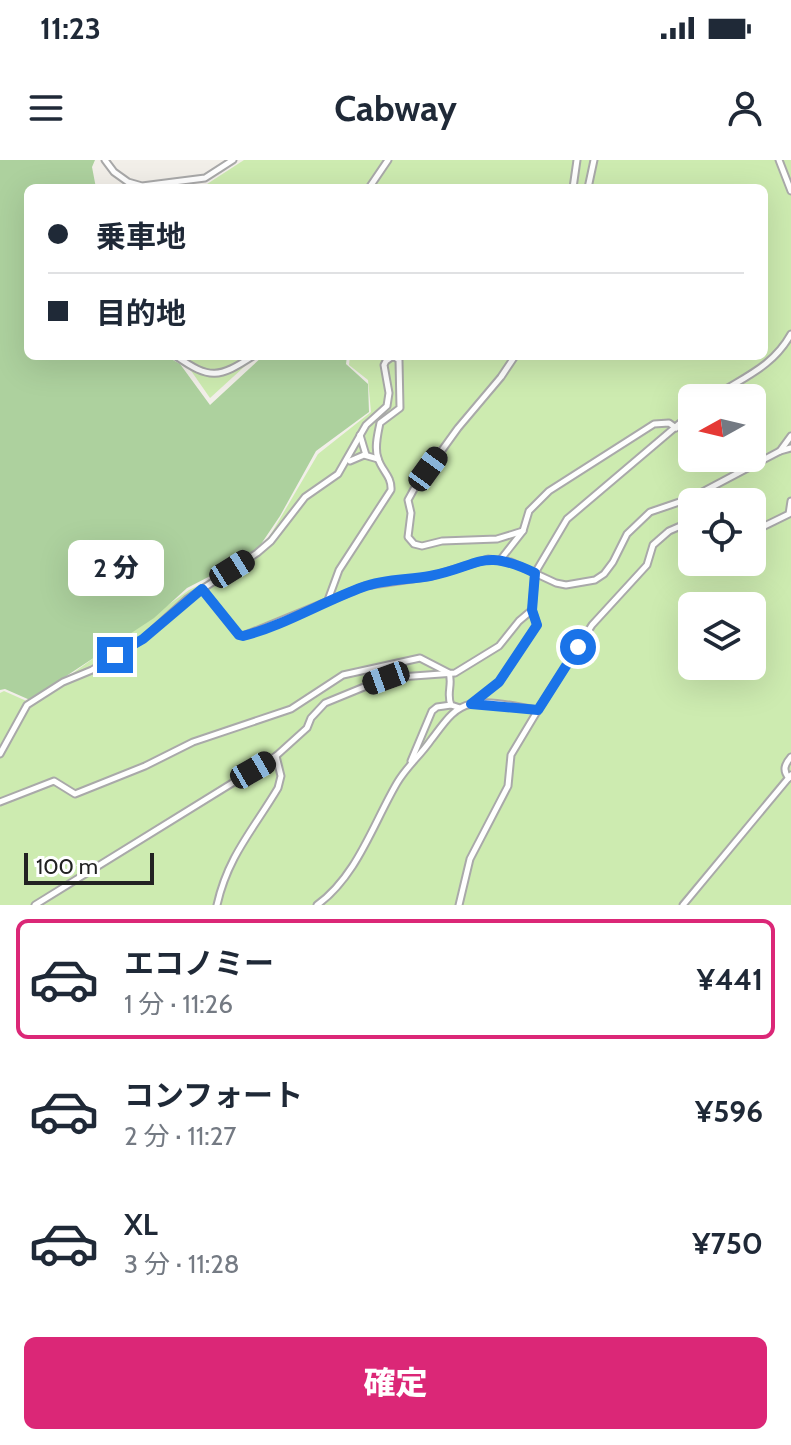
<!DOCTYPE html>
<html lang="ja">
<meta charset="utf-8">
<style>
body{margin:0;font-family:Cabin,"Noto Sans JP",sans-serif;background:#f6f6f7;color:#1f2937;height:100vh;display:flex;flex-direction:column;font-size:30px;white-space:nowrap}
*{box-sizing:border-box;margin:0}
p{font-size:26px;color:#747a83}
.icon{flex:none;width:44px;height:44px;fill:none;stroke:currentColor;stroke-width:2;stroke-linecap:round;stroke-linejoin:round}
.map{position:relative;height:745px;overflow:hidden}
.details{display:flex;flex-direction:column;background:#fff;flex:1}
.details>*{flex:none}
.guide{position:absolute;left:24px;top:24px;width:744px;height:176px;border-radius:12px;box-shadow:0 8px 32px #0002;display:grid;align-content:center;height:176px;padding:0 24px;background:#fff}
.needle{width:52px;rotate:262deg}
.tools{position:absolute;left:678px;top:224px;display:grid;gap:16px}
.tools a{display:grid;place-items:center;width:88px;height:88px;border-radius:12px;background:#fff;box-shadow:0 8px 32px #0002;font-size:40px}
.scale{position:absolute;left:24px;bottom:20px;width:130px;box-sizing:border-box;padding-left:8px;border:4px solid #222;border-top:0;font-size:22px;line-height:28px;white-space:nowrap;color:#222;-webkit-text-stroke:6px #fff;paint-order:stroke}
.end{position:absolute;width:36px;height:36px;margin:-18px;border:10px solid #1a73e8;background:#fff;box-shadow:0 0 0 4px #fff}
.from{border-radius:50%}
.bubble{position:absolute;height:56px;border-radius:12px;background:#fff;box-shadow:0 8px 32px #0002;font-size:26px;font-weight:800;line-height:56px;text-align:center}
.car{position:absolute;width:24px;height:48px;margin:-24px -12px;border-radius:10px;box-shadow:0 0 6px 2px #0007;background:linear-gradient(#222 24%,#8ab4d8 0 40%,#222 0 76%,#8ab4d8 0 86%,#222 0)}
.guide b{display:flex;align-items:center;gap:28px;height:76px;font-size:30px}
.guide b+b{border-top:2px solid #e0e1e3}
.guide i{width:20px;height:20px;background:#1f2937}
ul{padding:14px 0 0;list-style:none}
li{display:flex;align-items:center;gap:24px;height:120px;margin:0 16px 12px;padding:0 8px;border:4px solid transparent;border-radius:12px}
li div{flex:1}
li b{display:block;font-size:30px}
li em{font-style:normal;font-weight:800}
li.on{border-color:#db2777}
li>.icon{width:72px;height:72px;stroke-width:1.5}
.primary-button{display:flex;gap:16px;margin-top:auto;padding:16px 24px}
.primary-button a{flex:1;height:92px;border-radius:12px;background:#db2777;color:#fff;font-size:32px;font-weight:800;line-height:92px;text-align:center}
.status{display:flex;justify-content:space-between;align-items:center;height:56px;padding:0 40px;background:#fff;direction:ltr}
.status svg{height:22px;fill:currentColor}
header{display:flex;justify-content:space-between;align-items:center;height:104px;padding:0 24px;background:#fff;font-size:36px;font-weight:800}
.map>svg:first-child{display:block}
.grass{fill:#cdebb0;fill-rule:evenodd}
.forest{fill:#add19e}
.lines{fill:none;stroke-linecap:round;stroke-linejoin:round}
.lane-casing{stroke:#a9a9a9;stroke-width:9}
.lane{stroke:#fff;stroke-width:5}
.route{stroke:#1a73e8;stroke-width:10}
</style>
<div class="status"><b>11:23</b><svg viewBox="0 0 49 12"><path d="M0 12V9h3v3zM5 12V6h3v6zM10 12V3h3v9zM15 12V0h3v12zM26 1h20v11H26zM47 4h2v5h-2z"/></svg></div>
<header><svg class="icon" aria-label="menu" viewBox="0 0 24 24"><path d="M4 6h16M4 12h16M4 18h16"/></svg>Cabway<svg class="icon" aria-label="person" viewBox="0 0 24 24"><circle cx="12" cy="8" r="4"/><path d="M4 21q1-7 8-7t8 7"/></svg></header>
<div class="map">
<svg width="791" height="745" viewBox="0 0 791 745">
<rect width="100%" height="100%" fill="#f2efe9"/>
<g class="grass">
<path d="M244,0h547v745h-791v-212l4,-2 27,12 158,-113 69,-34 60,-102 53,-42 -3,-32 -19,-15 1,-9h414v-168h-573l13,-2zM692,238h60v60h-60zM692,342h60v60h-60zM692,446h60v60h-60z"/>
<polygon points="175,196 256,196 210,238 185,202"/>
</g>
<polygon class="forest" points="0,0 95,0 92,7 96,28 28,28 28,196 166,196 180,204 210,245 263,196 347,196 346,204 368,224 369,252 316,291 280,356 255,393 187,428 154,458 30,540 5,529 0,530"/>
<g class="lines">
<defs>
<g id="lane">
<polyline points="105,0 114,12 128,22 142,26 205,18 233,0"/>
<polyline points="779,0 791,31"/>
<polyline points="369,28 388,0"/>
<polyline points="573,28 577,0"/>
<polyline points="588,28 594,0"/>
<path d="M176,196c34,24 43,22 77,0"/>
<polyline points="515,196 501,217 458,268 414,329 408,340 411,353 408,377 414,384 422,386 442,381 497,379 523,371"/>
<path d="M712,238c31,-21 60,-30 79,-64"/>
<polyline points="360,275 366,295"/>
<polyline points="780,291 791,276"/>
<polyline points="350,301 364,295 378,299"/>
<polyline points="752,372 789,354 791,341"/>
<polyline points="501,399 523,371 529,351 549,331 654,264 669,263 676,268"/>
<polyline points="202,429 239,475 243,476 365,426 432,416 488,399 511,402 556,423 566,425 595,420 604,414 613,402 627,374 650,352 691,338 780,291 791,288"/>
<polyline points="472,544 499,522 537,465 532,450"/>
<path d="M0,594l27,-49 36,-23 29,-12 51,-31 44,-40 70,-46 14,-12 34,-44 33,-23 28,-49 21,-19 2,-13 -5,-28 2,-4 7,-5 6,4 1,48 -20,15c-2,10 -6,25 -2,35 3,12 14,18 13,32l-52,80 -11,30"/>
<polyline points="411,601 432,551 437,547 451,545"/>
<path d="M789,618c-7,-8 -4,-14 2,-21"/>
<path d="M0,642l54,-21 21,13 70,-28 48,-24 98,-33 52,-34 77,-17 29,15c4,11 -3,21 2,32l9,3"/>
<polyline points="35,745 276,596 307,568 311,558 325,543 386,518 455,513 499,486 519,461 532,450 535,413 567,359 692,253"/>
<path d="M217,745c11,-49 36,-75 61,-117l3,-12 -5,-20"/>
<path d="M317,745c40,-29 56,-81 80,-122 10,-17 23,-27 34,-43 12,-15 21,-32 40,-36 21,-4 47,3 67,6"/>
<polyline points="459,745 470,699 508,626 511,595 538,550 592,465 647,405 653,385 669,371 692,361"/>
<polyline points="683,745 791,615"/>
</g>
</defs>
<use href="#lane" class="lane-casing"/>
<use href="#lane" class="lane"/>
</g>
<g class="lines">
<path class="route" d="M115,495l28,-16 59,-50 37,46 4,1c40,-10 81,-35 120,-49 21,-8 45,-7 67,-11 51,-10 51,-29 105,-3l-3,37 5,15 -38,57 -28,22 67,6 40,-63"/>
</g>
</svg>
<div class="tools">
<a><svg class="needle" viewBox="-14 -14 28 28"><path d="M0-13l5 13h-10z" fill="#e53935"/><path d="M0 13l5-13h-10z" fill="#747a83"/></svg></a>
<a><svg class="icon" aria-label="locate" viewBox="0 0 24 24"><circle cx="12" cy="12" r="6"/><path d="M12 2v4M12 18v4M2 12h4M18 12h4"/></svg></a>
<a><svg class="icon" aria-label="layers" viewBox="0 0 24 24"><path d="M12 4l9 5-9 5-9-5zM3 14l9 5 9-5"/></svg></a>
</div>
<div class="scale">100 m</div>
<i class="end from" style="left:578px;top:487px"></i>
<i class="end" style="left:115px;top:495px"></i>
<div class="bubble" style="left:68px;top:380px;width:96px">2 分</div>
<i class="car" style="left:428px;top:309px;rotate:36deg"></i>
<i class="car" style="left:232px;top:409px;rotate:58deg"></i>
<i class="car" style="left:386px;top:518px;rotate:250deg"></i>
<i class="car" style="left:253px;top:610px;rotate:60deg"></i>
<div class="guide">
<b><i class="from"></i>乗車地</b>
<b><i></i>目的地</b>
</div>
</div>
<section class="details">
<ul>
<li class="on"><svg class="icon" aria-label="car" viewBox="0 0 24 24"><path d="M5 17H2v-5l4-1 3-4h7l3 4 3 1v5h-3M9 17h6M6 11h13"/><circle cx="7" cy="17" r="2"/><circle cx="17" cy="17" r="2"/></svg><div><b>エコノミー</b><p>1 分 · 11:26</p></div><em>¥441</em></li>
<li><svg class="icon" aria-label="car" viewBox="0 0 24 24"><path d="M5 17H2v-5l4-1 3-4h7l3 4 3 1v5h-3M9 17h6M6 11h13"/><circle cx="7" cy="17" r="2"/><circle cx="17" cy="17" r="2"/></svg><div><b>コンフォート</b><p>2 分 · 11:27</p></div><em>¥596</em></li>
<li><svg class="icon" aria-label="car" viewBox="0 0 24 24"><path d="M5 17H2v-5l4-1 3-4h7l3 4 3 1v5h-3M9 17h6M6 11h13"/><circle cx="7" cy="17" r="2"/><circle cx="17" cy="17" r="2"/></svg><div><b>XL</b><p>3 分 · 11:28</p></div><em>¥750</em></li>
</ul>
<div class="primary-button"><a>確定</a></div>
</section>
